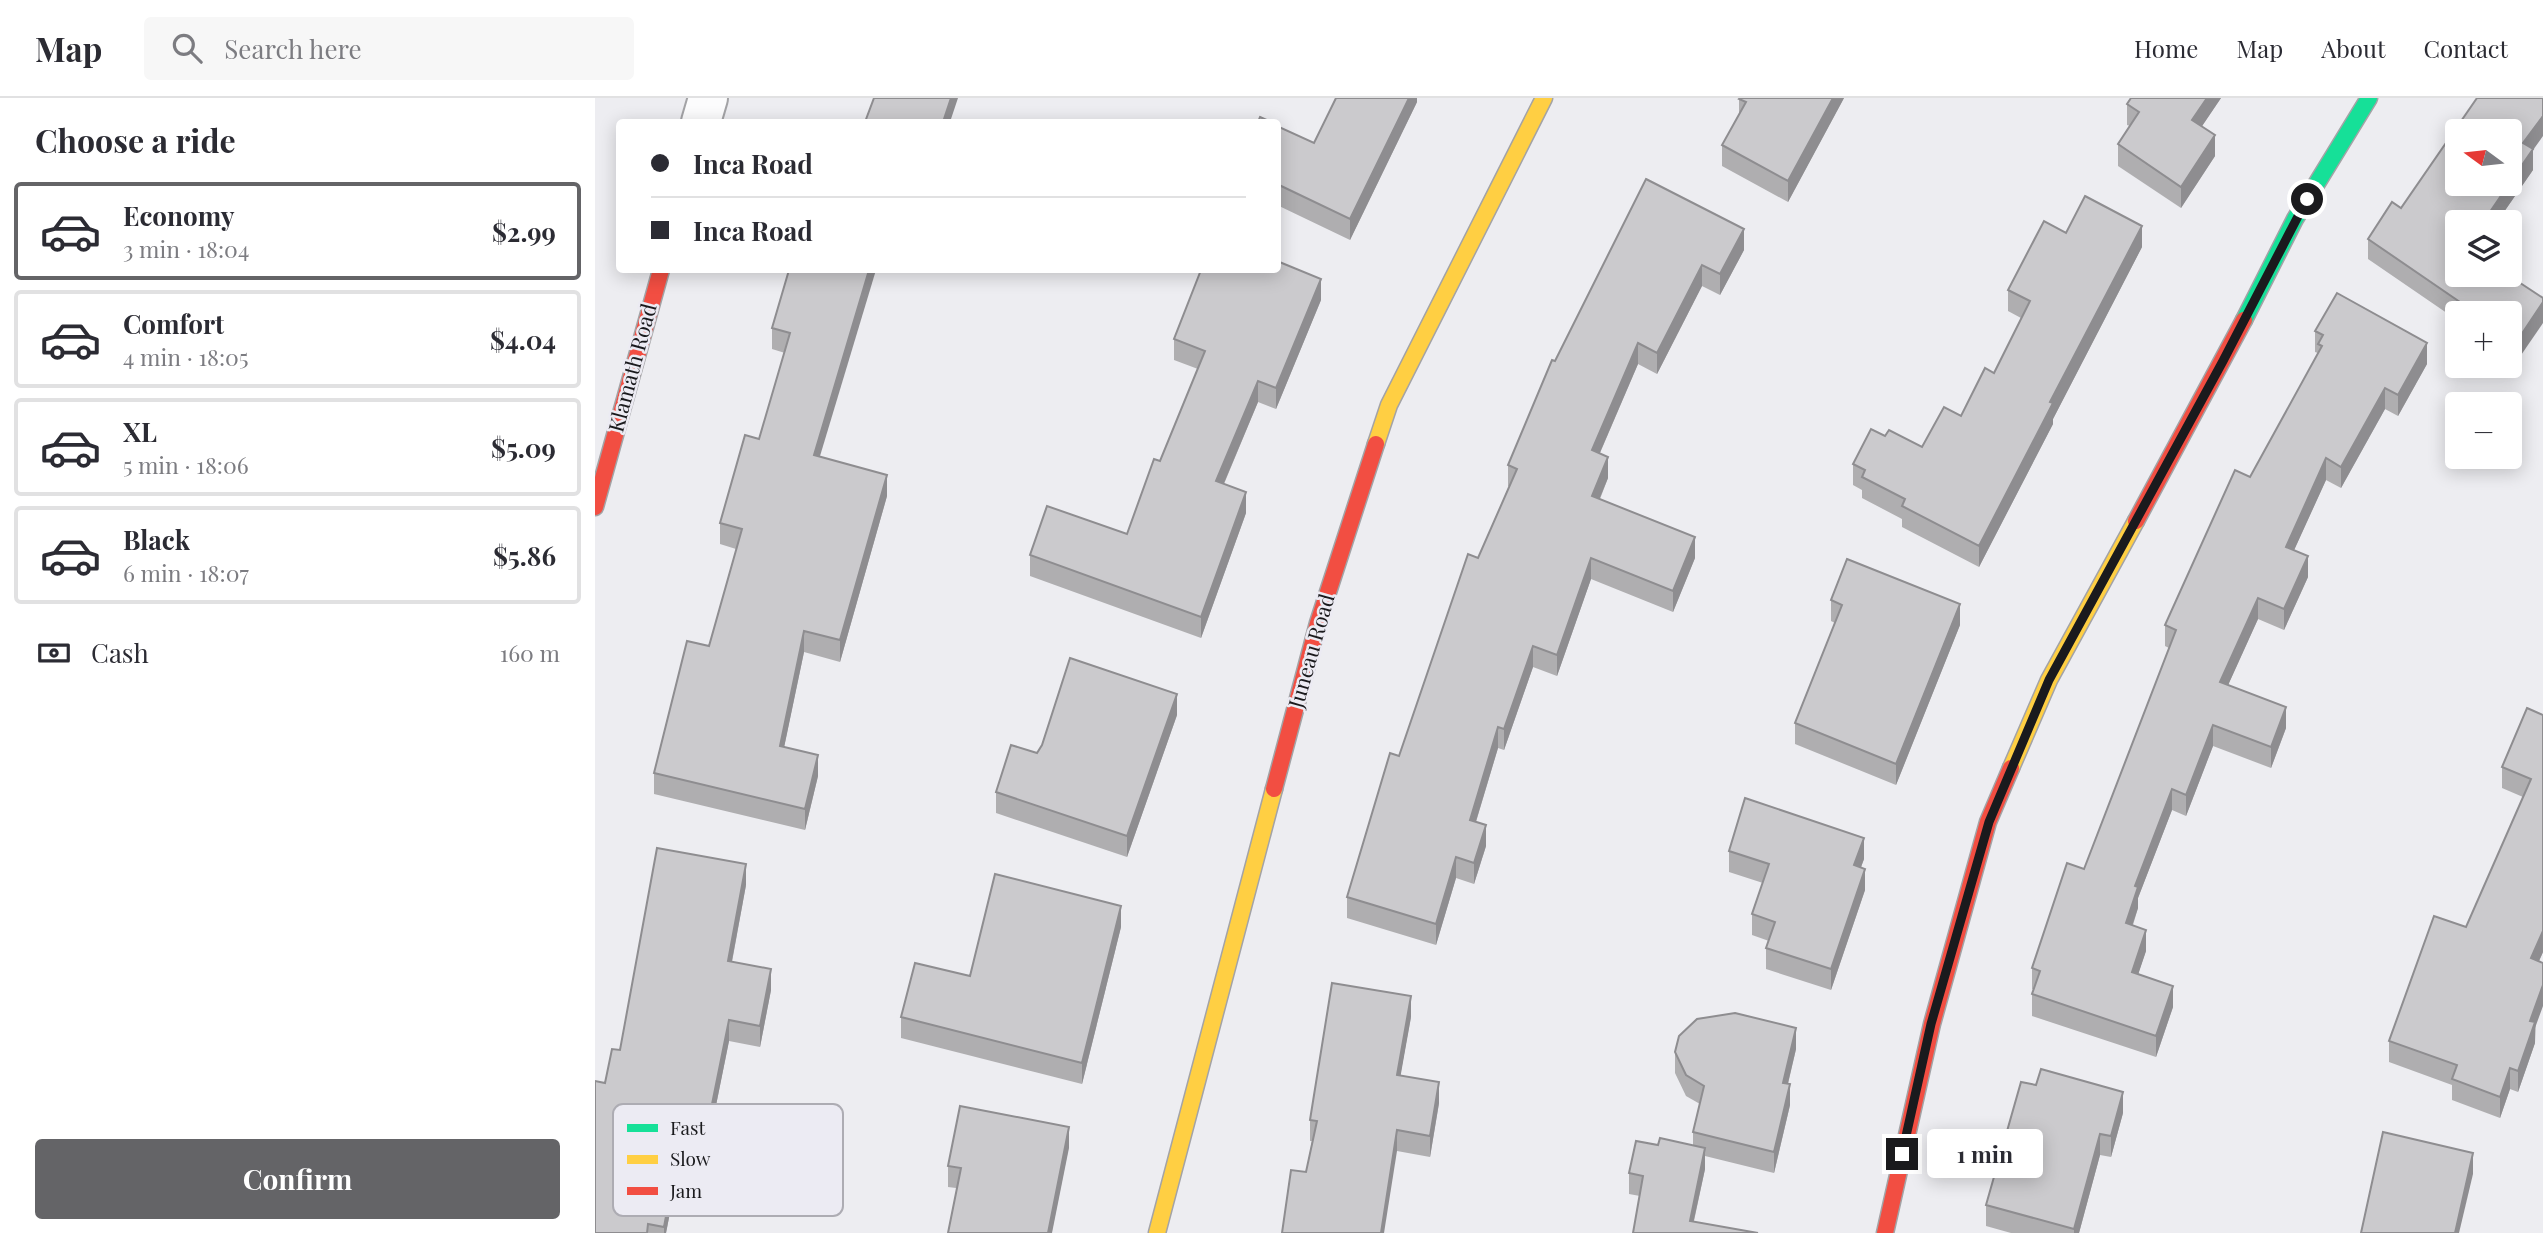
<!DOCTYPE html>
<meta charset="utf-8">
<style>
body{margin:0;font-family:"Playfair Display",serif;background:#f7f7f7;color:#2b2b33;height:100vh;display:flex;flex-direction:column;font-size:26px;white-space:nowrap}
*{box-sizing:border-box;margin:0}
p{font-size:23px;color:#7c7c81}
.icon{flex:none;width:38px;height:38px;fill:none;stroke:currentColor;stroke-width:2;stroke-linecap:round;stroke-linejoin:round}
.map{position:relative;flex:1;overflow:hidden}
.drawer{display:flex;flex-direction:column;background:#fff;width:595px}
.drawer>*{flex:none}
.top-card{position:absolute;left:21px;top:21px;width:665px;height:154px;border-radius:7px;box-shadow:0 4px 18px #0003;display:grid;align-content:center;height:154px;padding:0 35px;background:#fff}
.needle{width:46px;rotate:285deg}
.buttons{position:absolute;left:1850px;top:21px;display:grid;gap:14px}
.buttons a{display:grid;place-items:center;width:77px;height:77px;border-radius:7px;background:#fff;box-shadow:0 4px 18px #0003;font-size:35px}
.end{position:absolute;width:32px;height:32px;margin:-16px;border:9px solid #1a1a1d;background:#fff;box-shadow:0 0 0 4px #fff}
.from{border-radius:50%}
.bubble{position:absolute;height:49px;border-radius:7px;background:#fff;box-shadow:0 4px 18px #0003;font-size:23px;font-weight:700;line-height:49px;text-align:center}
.top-card b{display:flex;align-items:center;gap:24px;height:66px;font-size:26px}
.top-card b+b{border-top:2px solid #e1e1e2}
.top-card i{width:18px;height:18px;background:#2b2b33}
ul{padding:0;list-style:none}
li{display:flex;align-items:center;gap:21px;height:98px;margin:0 14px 10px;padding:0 21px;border:4px solid #e1e1e2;border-radius:7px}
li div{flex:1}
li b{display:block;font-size:26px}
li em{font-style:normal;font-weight:700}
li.active{border-color:#646467}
li>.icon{width:63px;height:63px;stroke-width:1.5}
h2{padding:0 35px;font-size:32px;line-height:84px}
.pay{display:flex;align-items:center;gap:18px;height:77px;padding:0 35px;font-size:26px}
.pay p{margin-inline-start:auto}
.primary-button{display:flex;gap:14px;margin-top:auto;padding:14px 35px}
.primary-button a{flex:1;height:80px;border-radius:7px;background:#646467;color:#fff;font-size:28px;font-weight:700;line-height:80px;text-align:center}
header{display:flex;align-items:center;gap:42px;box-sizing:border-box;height:98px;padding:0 35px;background:#fff;border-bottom:2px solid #e1e1e2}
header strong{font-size:33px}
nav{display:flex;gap:38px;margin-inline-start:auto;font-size:24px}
.search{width:490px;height:63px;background:#f7f7f7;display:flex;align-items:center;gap:18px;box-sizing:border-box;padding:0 24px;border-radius:7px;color:#7c7c81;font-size:26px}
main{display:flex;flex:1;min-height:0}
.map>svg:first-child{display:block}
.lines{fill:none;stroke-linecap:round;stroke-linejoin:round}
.street-casing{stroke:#a3a3a6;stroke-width:42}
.fast-casing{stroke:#a3a3a6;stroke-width:19}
.slow-casing{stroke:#a3a3a6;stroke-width:19}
.jam-casing{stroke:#a3a3a6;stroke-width:19}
.street{stroke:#fcfcfd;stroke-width:38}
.fast{stroke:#16e098;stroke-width:16}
.slow{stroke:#ffcf43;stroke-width:16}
.jam{stroke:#f24e42;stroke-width:16}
.wall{fill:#afaeb0}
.shaded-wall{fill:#8e8d90}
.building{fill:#cbcacd;stroke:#8e8d90;stroke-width:2}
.route{stroke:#1a1a1d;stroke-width:9}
.labels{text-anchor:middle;stroke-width:5;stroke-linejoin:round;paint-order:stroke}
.street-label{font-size:21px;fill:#1a1a1d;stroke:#ecebf3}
.key{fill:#ecebf3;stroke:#adacb3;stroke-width:2}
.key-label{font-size:19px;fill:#1a1a1d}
</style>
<header>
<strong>Map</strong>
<div class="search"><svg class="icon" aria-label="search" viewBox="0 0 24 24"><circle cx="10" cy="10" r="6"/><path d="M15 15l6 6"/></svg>Search here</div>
<nav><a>Home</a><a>Map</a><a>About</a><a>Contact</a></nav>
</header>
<main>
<section class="drawer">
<h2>Choose a ride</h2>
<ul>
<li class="active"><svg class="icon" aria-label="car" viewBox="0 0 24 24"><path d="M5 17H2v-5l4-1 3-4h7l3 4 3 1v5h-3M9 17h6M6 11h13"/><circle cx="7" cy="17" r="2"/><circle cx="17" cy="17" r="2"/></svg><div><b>Economy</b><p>3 min · 18:04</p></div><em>$2.99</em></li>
<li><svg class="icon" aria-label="car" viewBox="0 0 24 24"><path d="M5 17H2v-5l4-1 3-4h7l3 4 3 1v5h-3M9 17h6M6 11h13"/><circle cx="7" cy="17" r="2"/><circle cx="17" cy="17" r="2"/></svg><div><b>Comfort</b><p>4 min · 18:05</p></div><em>$4.04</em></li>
<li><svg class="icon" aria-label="car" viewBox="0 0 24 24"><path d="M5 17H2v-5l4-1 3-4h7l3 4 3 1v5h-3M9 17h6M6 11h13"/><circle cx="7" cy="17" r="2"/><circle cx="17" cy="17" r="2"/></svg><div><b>XL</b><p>5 min · 18:06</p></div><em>$5.09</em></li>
<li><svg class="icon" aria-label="car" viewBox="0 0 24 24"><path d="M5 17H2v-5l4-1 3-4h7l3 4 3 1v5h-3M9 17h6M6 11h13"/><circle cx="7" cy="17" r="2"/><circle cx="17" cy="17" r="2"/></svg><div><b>Black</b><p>6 min · 18:07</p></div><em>$5.86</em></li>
</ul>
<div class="pay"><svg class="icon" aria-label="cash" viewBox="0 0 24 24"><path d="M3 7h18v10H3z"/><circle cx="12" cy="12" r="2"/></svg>Cash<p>160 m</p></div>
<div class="primary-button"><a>Confirm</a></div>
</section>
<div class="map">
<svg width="1948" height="1135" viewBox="0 0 1948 1135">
<rect width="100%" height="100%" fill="#ededf1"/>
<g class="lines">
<defs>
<polyline id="street" points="106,24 113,0"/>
<polyline id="fast" points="1649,222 1700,121 1774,0"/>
<g id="slow">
<polyline points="781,346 794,307 949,0"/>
<polyline points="1416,670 1454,582 1541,423"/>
<polyline points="562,1135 679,691"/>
</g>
<g id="jam">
<polyline points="0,409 66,172"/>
<polyline points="1541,423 1649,222"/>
<polyline points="679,691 723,525 781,346"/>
<polyline points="1290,1135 1337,926 1393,724 1416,670"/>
</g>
</defs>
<use href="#street" class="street-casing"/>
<use href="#fast" class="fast-casing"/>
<use href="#slow" class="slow-casing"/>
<use href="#jam" class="jam-casing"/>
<use href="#street" class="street"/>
<use href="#fast" class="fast"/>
<use href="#slow" class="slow"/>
<use href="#jam" class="jam"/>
</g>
<g class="wall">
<polygon points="822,0 822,4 755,142 682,107 682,28 719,45"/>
<polygon points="1249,0 1193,104 1127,68 1127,47 1144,16 1144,1"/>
<polygon points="1536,0 1626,0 1607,28 1620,58 1586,110 1523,68 1523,46 1535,28 1532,27 1532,6"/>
<polygon points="1938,52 1938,72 1902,124 1862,124 1862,177 1948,200 1922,263 1914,258 1914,215 1862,215 1862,222 1773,161 1773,141 1806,110"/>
<polygon points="1051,81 1149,152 1125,197 1107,188 1062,276 1043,266 1005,355 1013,380 1005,401 1100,460 1078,514 996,481 962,578 938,569 909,652 903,650 881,724 891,748 879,786 861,780 841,847 752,820 752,799 804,658 883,460 914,388 913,388 913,367 960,263"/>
<polygon points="1471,135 1547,149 1458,321 1458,326 1384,469 1307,429 1307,421 1267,400 1267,392 1258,387 1258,366 1290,338 1327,349 1366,318 1399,275 1426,220 1413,213 1413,192"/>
<polygon points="194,172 225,358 292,398 245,564 209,554 189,649 223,678 210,732 59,696 59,675 114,548 141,451 125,446 125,425 164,341 190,255 177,251 177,230"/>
<polygon points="726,202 681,311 663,304 629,386 651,415 606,540 435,478 435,457 532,436 565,363 603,271 579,262 579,241"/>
<polygon points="1720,233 1832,266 1803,318 1790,311 1746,390 1731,382 1699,452 1713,479 1689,532 1663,521 1633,587 1691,630 1676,670 1618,648 1591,718 1577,712 1543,800 1543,810 1538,827 1551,853 1543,876 1578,909 1561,959 1437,918 1437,896 1439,892 1437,891 1437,870 1489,771 1574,550 1570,548 1570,527 1655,379 1723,255 1720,254"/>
<polygon points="1236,502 1365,527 1301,687 1200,646 1200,625 1240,525 1236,523"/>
<polygon points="1932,610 1948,854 1944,863 1940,945 1923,994 1915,991 1905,1020 1857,1002 1857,987 1794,964 1794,943 1871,829 1928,699 1907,690 1907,669"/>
<polygon points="582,617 532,759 401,715 401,694 442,655"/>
<polygon points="1134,753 1269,761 1266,769 1270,792 1236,892 1171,871 1171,850 1174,843 1157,837 1157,816 1168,785 1134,774"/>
<polygon points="151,787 137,864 176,892 165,949 134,943 112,1052 88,1048 71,1135 0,1135 10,985 25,952"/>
<polygon points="526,829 487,986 306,940 306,919 375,878"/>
<polygon points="816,919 805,978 844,1005 835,1059 802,1053 711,1074 717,1043 715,1043 715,1022"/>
<polygon points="1201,951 1193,986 1195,1007 1179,1075 1110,1058 1110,1071 1099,1123 1038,1135 1045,1098 1034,1096 1034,1075 1063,1047 1098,1047 1098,1034 1105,1006 1091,998 1080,975 1080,954"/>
<polygon points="1528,1015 1516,1059 1505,1057 1484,1135 1416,1135 1391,1128 1391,1107"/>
<polygon points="474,1050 361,1090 353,1089 353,1068"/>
</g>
<g class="shaded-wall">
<polygon points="356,0 363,0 355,24 348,24"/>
<polygon points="814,0 822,0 822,4 755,142 755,121"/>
<polygon points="1238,0 1249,0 1193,104 1193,83"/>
<polygon points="1612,0 1626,0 1597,43 1597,22"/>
<polygon points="1948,18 1948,38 1938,52 1938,72 1902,124 1888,124 1928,45"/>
<polygon points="1620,37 1620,58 1586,110 1586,89"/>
<polygon points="1547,128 1547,149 1458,321 1458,326 1384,469 1384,448 1455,304"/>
<polygon points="1149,131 1149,152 1125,197 1125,176"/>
<polygon points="1107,167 1107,188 1062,276 1062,255"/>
<polygon points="274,172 281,172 219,378 219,357"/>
<polygon points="726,181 726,202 681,311 681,290"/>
<polygon points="1948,204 1948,225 1922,263 1922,243"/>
<polygon points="1043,245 1043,266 997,373 997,352"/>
<polygon points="1832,245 1832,266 1803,318 1803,297"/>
<polygon points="663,283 663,304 621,404 621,383"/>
<polygon points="1790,290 1790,311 1746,390 1746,369"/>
<polygon points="1013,359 1013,380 997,419 997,398"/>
<polygon points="1731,360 1731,382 1691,470 1691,449"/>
<polygon points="292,377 292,398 245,564 245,542"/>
<polygon points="651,394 651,415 606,540 606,519"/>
<polygon points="1100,439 1100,460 1078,514 1078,493"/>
<polygon points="1713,458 1713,479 1689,532 1689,511"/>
<polygon points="996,460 996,481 962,578 962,557"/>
<polygon points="1663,500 1663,521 1625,605 1625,584"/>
<polygon points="1365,506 1365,527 1301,687 1301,666"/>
<polygon points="209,533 209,554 185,669 185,648"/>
<polygon points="938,548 938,569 909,652 909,631"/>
<polygon points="582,596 582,617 532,759 532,738"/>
<polygon points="1691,609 1691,630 1676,670 1676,649"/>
<polygon points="1618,627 1618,648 1591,718 1591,697"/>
<polygon points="903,629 903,650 875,743 875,722"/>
<polygon points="223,657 223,678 210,732 210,711"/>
<polygon points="1577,691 1577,712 1543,800 1543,810 1531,846 1531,825 1540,788"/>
<polygon points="891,727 891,748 879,786 879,765"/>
<polygon points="1269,740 1269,761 1259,788 1259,767"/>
<polygon points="861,759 861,780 841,847 841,826"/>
<polygon points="151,766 151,787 133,884 133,863"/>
<polygon points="1270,771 1270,792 1236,892 1236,871"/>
<polygon points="526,808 526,829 487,986 487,965"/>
<polygon points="1551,832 1551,853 1537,895 1537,874"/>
<polygon points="1948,833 1948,854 1936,881 1936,860"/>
<polygon points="176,871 176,892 165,949 165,928"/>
<polygon points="1948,887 1948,908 1940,930 1940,945 1923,994 1923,973 1935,923"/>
<polygon points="1578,888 1578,909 1561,959 1561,938"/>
<polygon points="816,898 816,919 802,998 802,977"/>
<polygon points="134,922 134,943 112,1052 112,1031"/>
<polygon points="1201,930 1201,951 1188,1006 1188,985"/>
<polygon points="1915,970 1915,991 1905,1020 1905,999"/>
<polygon points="844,984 844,1005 835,1059 835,1038"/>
<polygon points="1195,986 1195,1007 1179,1075 1179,1054"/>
<polygon points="1528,994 1528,1015 1516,1059 1516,1038"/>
<polygon points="88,1027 88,1048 71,1135 69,1135 69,1129"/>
<polygon points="474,1029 474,1050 457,1135 453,1135"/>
<polygon points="802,1032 802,1053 789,1135 786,1135"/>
<polygon points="1505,1036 1505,1057 1484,1135 1479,1135 1479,1131"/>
<polygon points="1110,1050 1110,1071 1096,1135 1095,1123"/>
<polygon points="1878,1055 1878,1076 1864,1135 1860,1135"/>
</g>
<g class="building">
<polygon points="279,0 356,0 348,24 270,24"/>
<polygon points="741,0 814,0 755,121 682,86 682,28 719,45"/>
<polygon points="1145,0 1238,0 1193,83 1127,47 1151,4 1144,1"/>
<polygon points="1536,0 1612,0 1597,22 1620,37 1586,89 1523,46 1544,14 1532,6"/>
<polygon points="1882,0 1948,0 1948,18 1928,45 1938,51 1914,86 1914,33 1862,33 1862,86 1914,86 1888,124 1862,124 1862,177 1913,177 1948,200 1948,204 1922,243 1914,238 1914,215 1881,215 1773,141 1797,104 1806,110"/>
<polygon points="665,19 676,24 663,24"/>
<polygon points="1051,81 1149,131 1125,176 1107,167 1062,255 1043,245 997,352 1013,359 997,398 1100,439 1078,493 996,460 962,557 938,548 909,631 903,629 875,722 891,727 879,765 861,759 841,826 752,799 795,655 804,658 873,456 883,460 922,371 913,367 957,262 960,263"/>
<polygon points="1490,98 1547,128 1455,304 1458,305 1384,448 1307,408 1310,401 1267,379 1270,372 1258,366 1276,331 1290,338 1294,332 1327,349 1349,309 1366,318 1390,270 1399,275 1435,203 1413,192 1449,123 1471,135"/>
<polygon points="682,163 726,181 681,290 663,283 621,383 651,394 606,519 435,457 452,408 532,436 559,361 565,363 610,253 579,241 606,172 682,172"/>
<polygon points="194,172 274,172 219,357 292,377 245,542 209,533 185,648 223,657 210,711 59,675 92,543 114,548 147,431 125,425 150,337 164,341 195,235 177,230"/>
<polygon points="1742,195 1832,245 1803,297 1790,290 1746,369 1731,360 1691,449 1713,458 1689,511 1663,500 1625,584 1691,609 1676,649 1618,627 1591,697 1577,691 1540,788 1543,789 1531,825 1551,832 1537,874 1578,888 1561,938 1437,896 1445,873 1437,870 1472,765 1489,771 1581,532 1570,527 1640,372 1655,379 1727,248 1723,246 1728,237 1720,233"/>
<polygon points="1252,461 1365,506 1301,666 1200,625 1247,507 1236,502"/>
<polygon points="475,560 582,596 532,738 401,694 416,647 442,655 447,647"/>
<polygon points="1932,610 1948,617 1948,833 1936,860 1948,865 1948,887 1935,923 1940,924 1923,973 1915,970 1905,999 1857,981 1862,967 1794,943 1839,818 1871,829 1936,681 1907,669"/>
<polygon points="1150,700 1269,740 1259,767 1270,771 1236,871 1171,850 1180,824 1157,816 1174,766 1134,753"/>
<polygon points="62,750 151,766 133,863 176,871 165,928 134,922 112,1031 88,1027 69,1129 53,1126 52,1135 0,1135 0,983 10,985 17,951 25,952"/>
<polygon points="400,776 526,808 487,965 306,919 320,865 375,878"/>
<polygon points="737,885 816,898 802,977 844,984 835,1038 802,1032 786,1135 687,1135 696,1072 711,1074 722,1023 715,1022"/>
<polygon points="1140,915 1201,930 1188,985 1195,986 1179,1054 1098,1034 1109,988 1091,977 1080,954 1084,938 1102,921"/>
<polygon points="1446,971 1528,994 1516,1038 1505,1036 1479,1131 1391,1107 1426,984 1441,987"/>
<polygon points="365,1008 474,1029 453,1135 353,1135 366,1070 353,1068"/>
<polygon points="1788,1034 1878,1055 1860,1135 1766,1135"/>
<polygon points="1065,1040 1110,1050 1095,1123 1163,1135 1038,1135 1048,1078 1034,1075 1041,1043 1063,1047"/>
</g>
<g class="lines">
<polyline class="route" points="1307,1056 1336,926 1394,724 1454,582 1628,263 1712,101"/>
</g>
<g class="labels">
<g class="street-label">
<text transform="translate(38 270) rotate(-75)" y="7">Klamath Road</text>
<text transform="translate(717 553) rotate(-74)" y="7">Juneau Road</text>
</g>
</g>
<rect x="18" y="1006" width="230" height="112" rx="10" class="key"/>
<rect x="32" y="1026" width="31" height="8" fill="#16e098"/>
<rect x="32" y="1057" width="31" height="9" fill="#ffcf43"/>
<rect x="32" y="1089" width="31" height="8" fill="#f24e42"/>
<g class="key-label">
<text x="75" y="1037">Fast</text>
<text x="75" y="1068">Slow</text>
<text x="75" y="1100">Jam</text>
</g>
</svg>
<div class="buttons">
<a><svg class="needle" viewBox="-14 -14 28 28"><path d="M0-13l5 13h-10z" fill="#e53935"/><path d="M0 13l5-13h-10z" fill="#7c7c81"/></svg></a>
<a><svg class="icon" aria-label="layers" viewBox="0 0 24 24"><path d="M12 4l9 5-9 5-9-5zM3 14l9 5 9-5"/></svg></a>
<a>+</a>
<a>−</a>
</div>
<i class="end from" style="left:1712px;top:101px"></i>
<i class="end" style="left:1307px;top:1056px"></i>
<div class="bubble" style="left:1332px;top:1031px;width:116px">1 min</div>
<div class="top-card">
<b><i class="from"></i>Inca Road</b>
<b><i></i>Inca Road</b>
</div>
</div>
</main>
